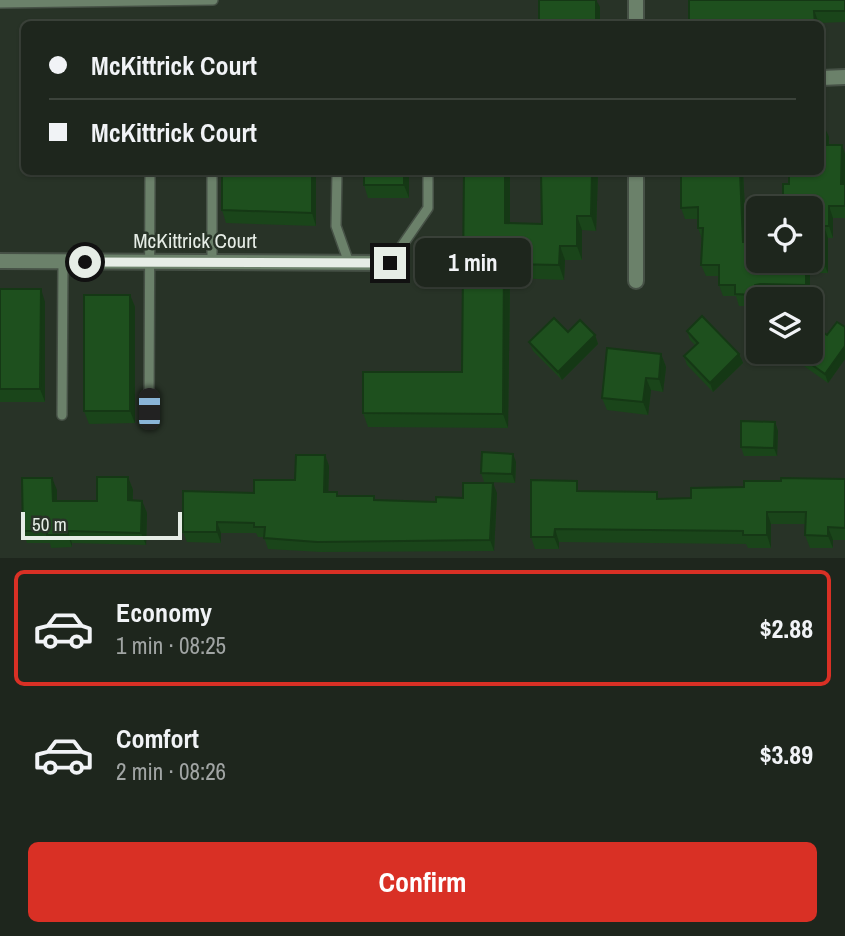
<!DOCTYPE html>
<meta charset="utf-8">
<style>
body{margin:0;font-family:"Archivo Narrow",sans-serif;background:#262e26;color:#f1f3f6;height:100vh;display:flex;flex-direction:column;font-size:26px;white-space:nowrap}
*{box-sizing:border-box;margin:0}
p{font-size:23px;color:#a1a5a4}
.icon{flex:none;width:38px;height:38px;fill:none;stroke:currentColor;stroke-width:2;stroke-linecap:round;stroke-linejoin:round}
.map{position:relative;height:558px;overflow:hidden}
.sheet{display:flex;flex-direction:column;background:#1e261d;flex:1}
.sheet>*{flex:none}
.hud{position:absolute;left:21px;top:21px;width:803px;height:154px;border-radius:10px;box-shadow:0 2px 5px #0004,0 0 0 2px #3c433b;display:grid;align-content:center;height:154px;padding:0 28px;background:#1e261d}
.fabs{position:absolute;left:746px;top:196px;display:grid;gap:14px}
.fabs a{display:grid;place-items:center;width:77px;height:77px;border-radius:10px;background:#1e261d;box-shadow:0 2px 5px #0004,0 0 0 2px #3c433b;font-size:35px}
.scale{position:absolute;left:21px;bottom:18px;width:161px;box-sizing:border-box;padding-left:7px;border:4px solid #e6ede6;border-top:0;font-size:19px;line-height:24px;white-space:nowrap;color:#e6ede6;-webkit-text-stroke:5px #283327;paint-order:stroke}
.end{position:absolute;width:32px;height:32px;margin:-16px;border:9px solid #e6ede6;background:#111;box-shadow:0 0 0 4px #111}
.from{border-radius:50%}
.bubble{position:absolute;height:49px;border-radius:10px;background:#1e261d;box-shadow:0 2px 5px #0004,0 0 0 2px #3c433b;font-size:23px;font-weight:700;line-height:49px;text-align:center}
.car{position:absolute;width:21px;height:42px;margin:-21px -10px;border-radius:9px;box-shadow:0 0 5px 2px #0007;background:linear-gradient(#222 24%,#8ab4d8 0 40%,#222 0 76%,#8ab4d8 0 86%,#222 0)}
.hud b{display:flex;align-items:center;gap:24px;height:66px;font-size:26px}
.hud b+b{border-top:2px solid #3c433b}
.hud i{width:18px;height:18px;background:#f1f3f6}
ul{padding:12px 0 0;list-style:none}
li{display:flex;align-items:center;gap:21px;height:116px;margin:0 14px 10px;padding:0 14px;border:4px solid transparent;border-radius:10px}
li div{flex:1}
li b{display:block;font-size:26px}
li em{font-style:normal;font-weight:700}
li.current{border-color:#d93025}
li>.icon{width:63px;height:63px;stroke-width:1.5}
.button{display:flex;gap:14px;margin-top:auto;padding:14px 28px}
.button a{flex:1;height:80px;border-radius:10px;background:#d93025;color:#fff;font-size:28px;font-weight:700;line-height:80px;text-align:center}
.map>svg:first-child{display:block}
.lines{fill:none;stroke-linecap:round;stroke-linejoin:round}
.service-casing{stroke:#465146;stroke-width:12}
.minor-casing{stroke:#465146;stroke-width:18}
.service{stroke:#6b816a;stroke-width:9}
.minor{stroke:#6b816a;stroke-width:14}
.wall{fill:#1a451a}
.shaded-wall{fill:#153815}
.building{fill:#1e501e;stroke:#153815;stroke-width:2}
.route{stroke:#e6ede6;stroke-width:9}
.labels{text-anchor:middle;stroke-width:5;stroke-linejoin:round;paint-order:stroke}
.street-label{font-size:21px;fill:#e6ede6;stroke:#283327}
</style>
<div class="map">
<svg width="845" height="558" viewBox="0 0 845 558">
<rect width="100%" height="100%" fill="#283327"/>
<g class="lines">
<defs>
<g id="service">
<polyline points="0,3 213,0"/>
<polyline points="337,172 336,226 349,263"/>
<polyline points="212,262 212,172"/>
<polyline points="390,263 428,208 428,172"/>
<polyline points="149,409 150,172"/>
<polyline points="62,415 63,262"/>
</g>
<g id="minor">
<polyline points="636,24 636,0"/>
<polyline points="821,78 845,77"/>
<polyline points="636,172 636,281"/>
<polyline points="0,261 390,263"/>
</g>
</defs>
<use href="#service" class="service-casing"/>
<use href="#minor" class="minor-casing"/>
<use href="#service" class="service"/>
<use href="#minor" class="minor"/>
</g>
<g class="wall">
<polygon points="689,0 845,0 845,22 819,23"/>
<polygon points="829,137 829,145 842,145 845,154 845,218 833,218 833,238 828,238 828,273 810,273 810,297 759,297 758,306 739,306 736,296 723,296 719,285 719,276 706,276 701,265 702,239 698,228 698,219 685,219 681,208 681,172 743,172 747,242 810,261 810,208 784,208 783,207 789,184"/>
<polygon points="316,172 316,226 226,223 222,210"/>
<polygon points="409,172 409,198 368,198 364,185"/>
<polygon points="464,172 510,172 510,223 542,224 541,172 598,172 596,231 582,230 582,260 565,260 564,280 510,278 508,428 368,427 363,413 462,372"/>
<polygon points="0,289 45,302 45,402 0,402"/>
<polygon points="130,295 135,307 135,423 89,424 84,411"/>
<polygon points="845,327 845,359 828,383 794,359 792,352 810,352 827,335"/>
<polygon points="687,331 739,354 743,363 713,392 687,365 684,356 695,345 690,340"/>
<polygon points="568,332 595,335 598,344 562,380 533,351 529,342"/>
<polygon points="661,354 666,367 663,392 651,390 648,415 607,410 602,398"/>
<polygon points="775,422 778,431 777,456 744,456 741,447"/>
<polygon points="325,455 329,466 328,492 339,496 376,500 436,502 497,493 494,551 321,552 268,549 264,537 258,537 256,533 221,533 221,543 187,542 183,532 254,493 295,480"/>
<polygon points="516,462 515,483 484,482 481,473"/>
<polygon points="128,477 133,490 133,501 142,501 147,513 146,545 72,543 72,547 51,548 50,543 27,543 23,531 57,490 57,501 97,501"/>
<polygon points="845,479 845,540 833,540 833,548 810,548 805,535 805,524 771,524 771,548 748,548 746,544 559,542 559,549 535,549 531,537 580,491 659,499 691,498 744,487 781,481"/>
</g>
<g class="shaded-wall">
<polygon points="596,0 600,7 600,24 596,24"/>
<polygon points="814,11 819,23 819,24 815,24"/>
<polygon points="824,126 829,137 828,156 824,145"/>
<polygon points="842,145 845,154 845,195 841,184"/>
<polygon points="312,172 316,172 316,226 312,213"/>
<polygon points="404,172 409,172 409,198 404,185"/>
<polygon points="505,172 510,172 510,237 505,223"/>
<polygon points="592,172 598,172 596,231 591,216"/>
<polygon points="740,172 743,172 747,254 743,242"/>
<polygon points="829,206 833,218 833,238 829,226"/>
<polygon points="577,216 582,230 582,260 577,246"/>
<polygon points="824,226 828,238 828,273 823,262"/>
<polygon points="560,246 565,260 564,280 559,265"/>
<polygon points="806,262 810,273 810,297 806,285"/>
<polygon points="504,264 510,278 508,428 503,414"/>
<polygon points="755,285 759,297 758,304 754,295"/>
<polygon points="41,289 45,302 45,402 40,389"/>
<polygon points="130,295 135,307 135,423 130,411"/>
<polygon points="595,335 598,344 562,380 558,372"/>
<polygon points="845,346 845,359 828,383 825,374"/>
<polygon points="661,354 666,367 663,392 659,379"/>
<polygon points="739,354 743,363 713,392 710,383"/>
<polygon points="646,378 651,390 648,415 643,402"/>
<polygon points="775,422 778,431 777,456 774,448"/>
<polygon points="513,454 516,462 515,483 512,474"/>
<polygon points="325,455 329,466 328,502 324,492"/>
<polygon points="128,477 133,490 132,513 128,500"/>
<polygon points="52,478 57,490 57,514 53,501"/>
<polygon points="493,483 497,493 494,551 490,540"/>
<polygon points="142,501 147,513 146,545 141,533"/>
<polygon points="767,512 771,524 771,548 767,535"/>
<polygon points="217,522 221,533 221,543 217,532"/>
<polygon points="828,527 833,540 833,548 828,536"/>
<polygon points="555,529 559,542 559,549 554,537"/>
<polygon points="68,531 72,543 72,547 68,535"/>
</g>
<g class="building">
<polygon points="539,0 596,0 596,24 542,24 542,22 539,22"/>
<polygon points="689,0 845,0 845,11 814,11 815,24 689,24"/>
<polygon points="821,126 824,126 824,145 842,145 841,184 845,184 845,206 829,206 829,226 824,226 823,262 806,262 806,285 760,284 755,285 754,295 735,294 735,285 719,285 719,265 701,265 703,228 698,228 698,207 681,208 681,172 740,172 743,242 758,242 758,261 810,261 810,208 792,208 792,207 783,207 783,184 789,184 789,172 821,172"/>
<polygon points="222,172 312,172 312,213 222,210"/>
<rect x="364" y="172" width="40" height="13"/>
<polygon points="464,172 505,172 505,223 542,224 541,172 592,172 591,216 577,216 577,246 560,246 559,265 504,264 503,414 363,413 363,372 462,372"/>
<polygon points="0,289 41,289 40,389 0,389"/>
<rect x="84" y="295" width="46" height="116"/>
<polygon points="702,316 739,354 710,383 684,356 698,343 687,331"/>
<polygon points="554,318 568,332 580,320 595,335 558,372 529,342"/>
<polygon points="837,322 845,327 845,346 825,374 794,352 810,352 810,323 827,335"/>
<polygon points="607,348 661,354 659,379 646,378 643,402 602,398"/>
<polygon points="741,421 775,422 774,448 741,447"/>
<polygon points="482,452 513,454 512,474 481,473"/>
<polygon points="296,455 325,455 324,492 337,492 337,496 374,496 374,500 436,502 436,497 463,498 463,483 493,483 490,540 317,542 264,538 265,527 254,527 254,523 217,522 217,532 183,532 183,491 254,493 254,480 295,480"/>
<polygon points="97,477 128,477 128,500 142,501 141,533 68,531 68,535 47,535 47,531 23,531 22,478 52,478 53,501 97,501"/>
<polygon points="781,478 845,479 845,528 828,527 828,536 805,535 806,512 767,512 767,535 743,535 743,531 555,529 554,537 531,537 531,480 577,481 577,491 657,492 657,499 691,498 691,488 744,487 744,481 781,481"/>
</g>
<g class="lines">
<polyline class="route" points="85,262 390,263"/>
</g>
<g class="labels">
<g class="street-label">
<text x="195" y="248">McKittrick Court</text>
</g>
</g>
</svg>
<div class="fabs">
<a><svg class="icon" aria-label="locate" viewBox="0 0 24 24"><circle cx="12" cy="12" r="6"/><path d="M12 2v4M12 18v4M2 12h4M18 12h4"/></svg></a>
<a><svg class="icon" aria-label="layers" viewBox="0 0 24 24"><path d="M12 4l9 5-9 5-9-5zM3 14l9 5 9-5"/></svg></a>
</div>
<div class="scale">50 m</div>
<i class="end from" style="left:85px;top:262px"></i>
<i class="end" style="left:390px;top:263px"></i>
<div class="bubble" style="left:415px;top:238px;width:116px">1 min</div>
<i class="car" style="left:149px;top:409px;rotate:0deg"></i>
<div class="hud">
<b><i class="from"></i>McKittrick Court</b>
<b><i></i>McKittrick Court</b>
</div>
</div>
<section class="sheet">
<ul>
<li class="current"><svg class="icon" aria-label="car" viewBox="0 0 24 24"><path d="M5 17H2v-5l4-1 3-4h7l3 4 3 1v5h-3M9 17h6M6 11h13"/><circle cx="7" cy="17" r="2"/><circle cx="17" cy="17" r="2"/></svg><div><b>Economy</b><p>1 min · 08:25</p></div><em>$2.88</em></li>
<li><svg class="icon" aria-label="car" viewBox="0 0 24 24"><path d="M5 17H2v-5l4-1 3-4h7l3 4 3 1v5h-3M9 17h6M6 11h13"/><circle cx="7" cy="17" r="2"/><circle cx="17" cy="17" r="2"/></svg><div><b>Comfort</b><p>2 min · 08:26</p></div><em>$3.89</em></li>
</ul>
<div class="button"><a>Confirm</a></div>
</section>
